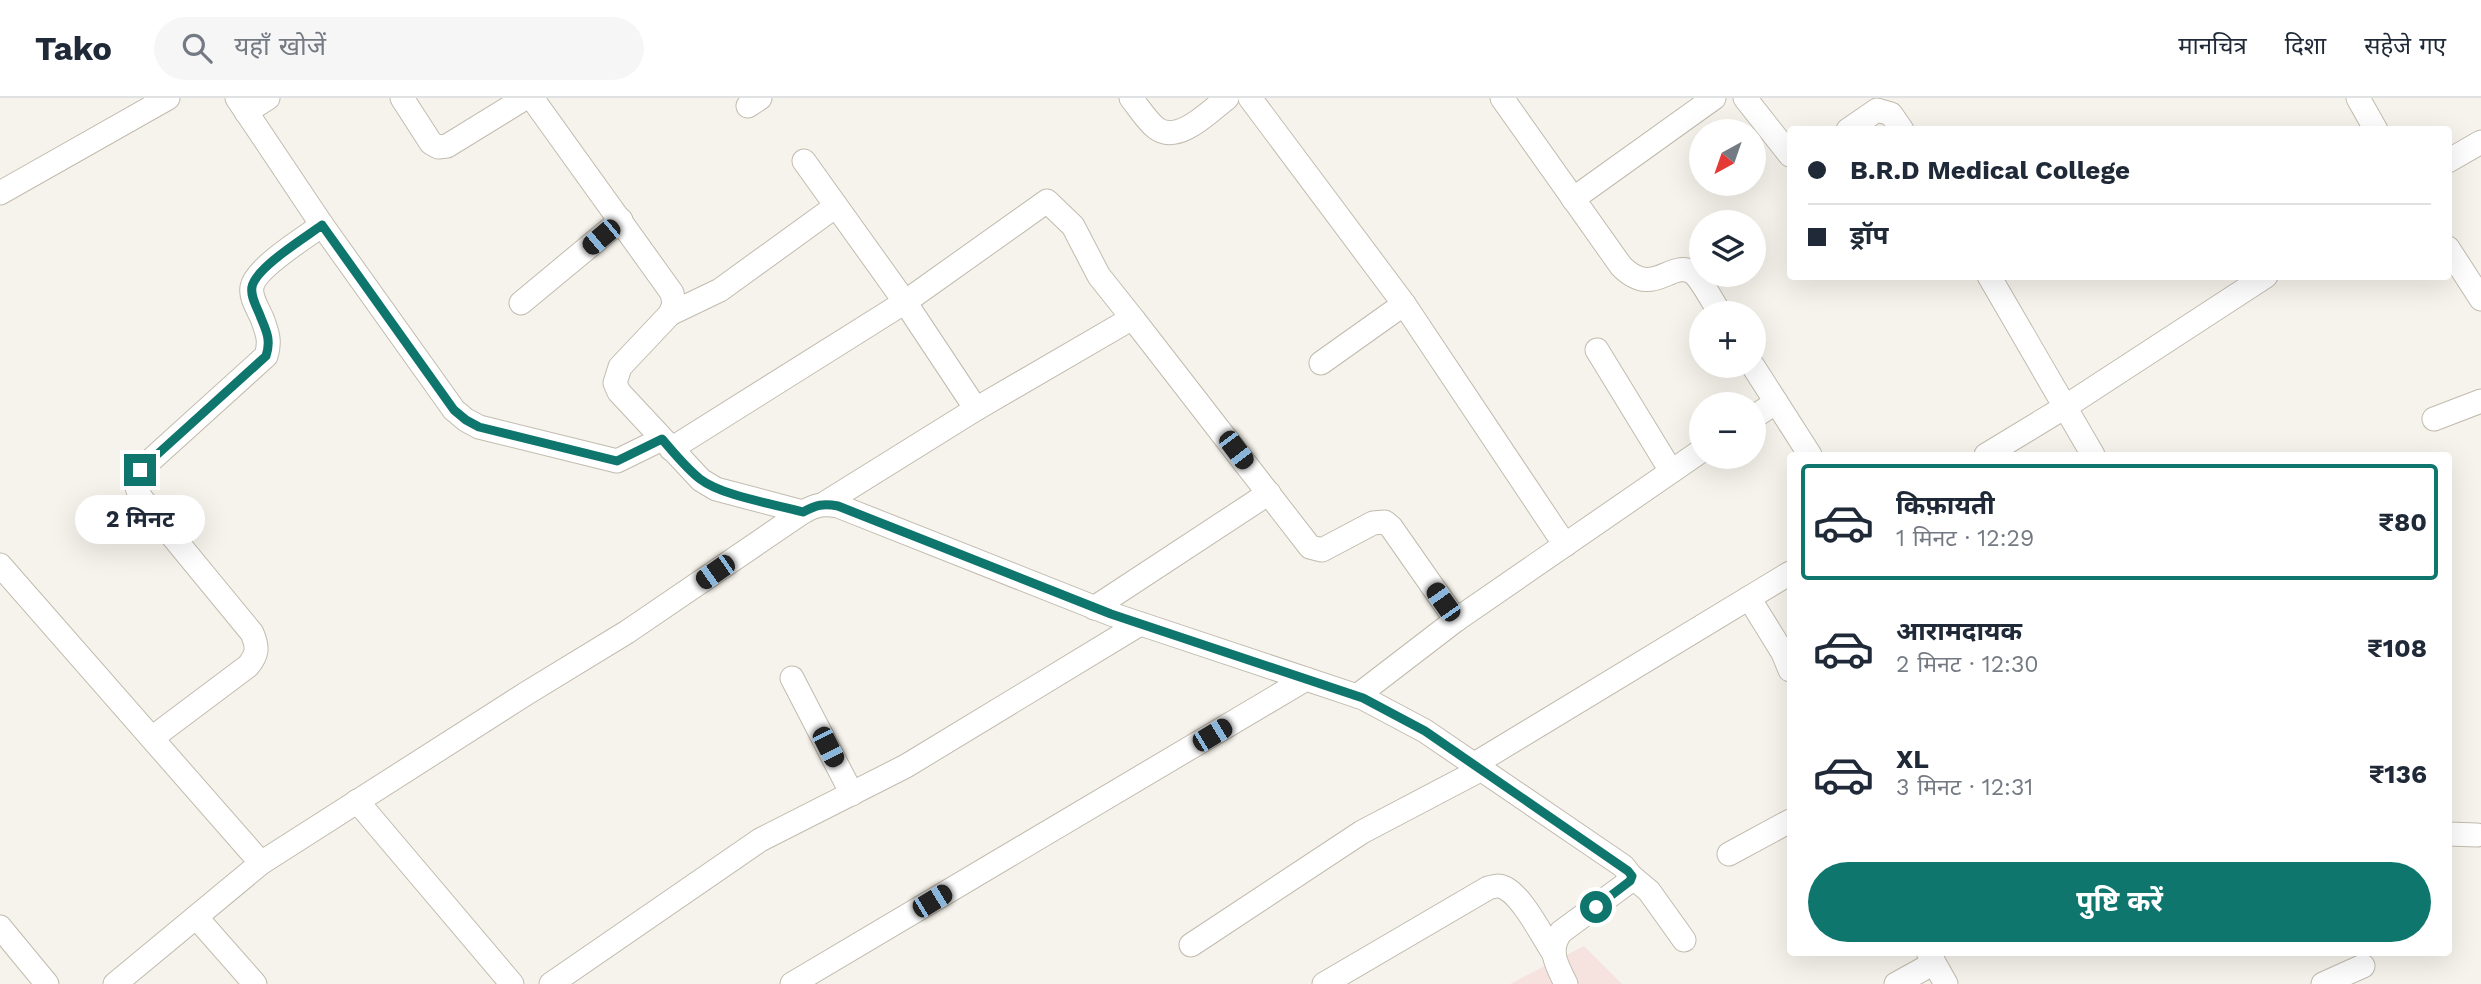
<!DOCTYPE html>
<html lang="hi">
<meta charset="utf-8">
<style>
body{margin:0;font-family:"Work Sans","Noto Sans Devanagari",sans-serif;background:#f6f6f7;color:#1f2937;height:100vh;display:flex;flex-direction:column;font-size:26px;white-space:nowrap}
*{box-sizing:border-box;margin:0}
p{font-size:23px;color:#747a83}
.icon{flex:none;width:38px;height:38px;fill:none;stroke:currentColor;stroke-width:2;stroke-linecap:round;stroke-linejoin:round}
.map{position:relative;flex:1;overflow:hidden}
.drawer{position:absolute;left:1787px;top:354px;width:665px;height:504px;display:flex;flex-direction:column;background:#fff;border-radius:7px;box-shadow:0 7px 28px #0002}
.drawer>*{flex:none}
.banner{position:absolute;left:1787px;top:28px;width:665px;height:154px;border-radius:7px;box-shadow:0 7px 28px #0002;display:grid;align-content:center;height:154px;padding:0 21px;background:#fff}
.needle{width:46px;rotate:220deg}
.fabs{position:absolute;left:1689px;top:21px;display:grid;gap:14px}
.fabs a{display:grid;place-items:center;width:77px;height:77px;border-radius:50%;background:#fff;box-shadow:0 7px 28px #0002;font-size:35px}
.end{position:absolute;width:32px;height:32px;margin:-16px;border:9px solid #0f766e;background:#fff;box-shadow:0 0 0 4px #fff}
.from{border-radius:50%}
.bubble{position:absolute;height:49px;border-radius:24px;background:#fff;box-shadow:0 7px 28px #0002;font-size:23px;font-weight:700;line-height:49px;text-align:center}
.car{position:absolute;width:21px;height:42px;margin:-21px -10px;border-radius:9px;box-shadow:0 0 5px 2px #0007;background:linear-gradient(#222 24%,#8ab4d8 0 40%,#222 0 76%,#8ab4d8 0 86%,#222 0)}
.banner b{display:flex;align-items:center;gap:24px;height:66px;font-size:26px}
.banner b+b{border-top:2px solid #e0e1e3}
.banner i{width:18px;height:18px;background:#1f2937}
ul{padding:12px 0 0;list-style:none}
li{display:flex;align-items:center;gap:21px;height:116px;margin:0 14px 10px;padding:0 7px;border:4px solid transparent;border-radius:7px}
li div{flex:1}
li b{display:block;font-size:26px}
li em{font-style:normal;font-weight:700}
li.active{border-color:#0f766e}
li>.icon{width:63px;height:63px;stroke-width:1.5}
.primary-button{display:flex;gap:14px;margin-top:auto;padding:14px 21px}
.primary-button a{flex:1;height:80px;border-radius:42px;background:#0f766e;color:#fff;font-size:28px;font-weight:700;line-height:80px;text-align:center}
header{display:flex;align-items:center;gap:42px;box-sizing:border-box;height:98px;padding:0 35px;background:#fff;border-bottom:2px solid #e0e1e3}
header strong{font-size:33px}
nav{display:flex;gap:38px;margin-inline-start:auto;font-size:24px}
.search{width:490px;height:63px;background:#f6f6f7;display:flex;align-items:center;gap:18px;box-sizing:border-box;padding:0 24px;border-radius:38px;color:#747a83;font-size:26px}
.map>svg:first-child{display:block}
.medical{fill:#f6e3e0}
.lines{fill:none;stroke-linecap:round;stroke-linejoin:round}
.minor-casing{stroke:#c2bbae;stroke-width:25}
.minor{stroke:#fff;stroke-width:23}
.route{stroke:#0f766e;stroke-width:9}
</style>
<header>
<strong>Tako</strong>
<div class="search"><svg class="icon" aria-label="search" viewBox="0 0 24 24"><circle cx="10" cy="10" r="6"/><path d="M15 15l6 6"/></svg>यहाँ खोजें</div>
<nav><a>मानचित्र</a><a>दिशा</a><a>सहेजे गए</a></nav>
</header>
<div class="map">
<svg width="2481" height="886" viewBox="0 0 2481 886">
<rect width="100%" height="100%" fill="#f6f3ec"/>
<polygon class="medical" points="1584,848 1622,886 1510,886"/>
<g class="lines">
<defs>
<g id="minor">
<polyline points="237,0 322,127 454,312 466,322 479,329 617,363 662,341"/>
<polyline points="402,0 431,45 438,49 447,48 525,0"/>
<polyline points="532,0 672,195 674,206 670,216 620,269 615,285 619,294 701,382 716,391 803,414"/>
<path d="M1131,0c8,10 16,23 25,30 22,17 54,-17 71,-30"/>
<polyline points="1250,0 1404,206 1565,447"/>
<path d="M1502,0l119,168c32,33 49,-6 71,6 9,6 21,31 28,41"/>
<polyline points="1745,0 1790,57"/>
<polyline points="2358,0 2376,32"/>
<polyline points="748,8 760,0"/>
<polyline points="246,14 268,0"/>
<polyline points="1848,32 1877,12 1891,16 1902,32"/>
<polyline points="804,63 905,204 976,311"/>
<polyline points="2448,63 2481,44"/>
<polyline points="0,95 168,0"/>
<polyline points="1573,101 1714,0"/>
<polyline points="2448,150 2481,201"/>
<polyline points="1989,178 2093,357"/>
<polyline points="521,205 621,122"/>
<polyline points="670,216 720,192 836,108"/>
<polyline points="1597,252 1671,373"/>
<polyline points="1321,265 1404,206"/>
<polyline points="1753,268 1810,357"/>
<polyline points="1754,319 1776,304"/>
<polyline points="2434,321 2481,303"/>
<polyline points="671,351 905,204 1047,103 1073,128 1099,178 1134,222"/>
<polyline points="1986,357 2065,309 2266,178"/>
<polyline points="825,405 976,311 1129,222 1134,222 1310,449 1322,452 1373,425 1385,424 1391,429 1456,522"/>
<polyline points="0,467 261,765"/>
<polyline points="1749,500 1783,555 1790,572"/>
<polyline points="1094,510 1269,395"/>
<polyline points="792,580 852,696"/>
<polyline points="1357,598 1456,522 1701,353"/>
<path d="M152,640l96,-72c10,-12 10,-19 4,-33l-111,-135c-5,-11 -7,-17 -1,-28l126,-114c5,-15 1,-24 -4,-38 -4,-9 -12,-21 -10,-31 3,-19 54,-50 70,-62"/>
<polyline points="1473,667 1790,475"/>
<polyline points="357,703 512,886"/>
<polyline points="2448,736 2477,737"/>
<polyline points="1729,756 1790,723"/>
<polyline points="1631,778 1649,793 1684,842"/>
<polyline points="196,819 255,886"/>
<polyline points="0,829 47,886"/>
<polyline points="1191,847 1362,734 1480,672"/>
<polyline points="1928,854 1946,886"/>
<path d="M115,886l146,-121 266,-170 100,-61 176,-120c13,-7 20,-9 35,-6l273,108 252,84 62,33 198,135 8,10 -1,5 -69,51c-14,19 -4,33 5,52"/>
<polyline points="551,886 760,742 906,668 1140,526"/>
<polyline points="792,886 1306,581"/>
<path d="M1324,886l164,-96c7,-2 11,-3 17,0 18,9 37,48 49,66"/>
<polyline points="1896,886 1934,865"/>
<polyline points="2323,886 2363,868"/>
</g>
</defs>
<use href="#minor" class="minor-casing"/>
<use href="#minor" class="minor"/>
</g>
<g class="lines">
<path class="route" d="M140,372l126,-114c5,-15 1,-24 -5,-38 -3,-9 -11,-21 -9,-31 3,-19 54,-50 70,-62l132,185 12,10 13,7 138,34 45,-22c12,14 24,29 38,40 22,17 75,25 103,33 13,-7 20,-9 35,-6l273,108 252,84 62,33 203,140 4,5 -2,5 -34,26"/>
</g>
</svg>
<div class="fabs">
<a><svg class="needle" viewBox="-14 -14 28 28"><path d="M0-13l5 13h-10z" fill="#e53935"/><path d="M0 13l5-13h-10z" fill="#747a83"/></svg></a>
<a><svg class="icon" aria-label="layers" viewBox="0 0 24 24"><path d="M12 4l9 5-9 5-9-5zM3 14l9 5 9-5"/></svg></a>
<a>+</a>
<a>−</a>
</div>
<i class="end from" style="left:1596px;top:809px"></i>
<i class="end" style="left:140px;top:372px"></i>
<div class="bubble" style="left:75px;top:397px;width:130px">2 मिनट</div>
<i class="car" style="left:601px;top:139px;rotate:230deg"></i>
<i class="car" style="left:1236px;top:352px;rotate:143deg"></i>
<i class="car" style="left:715px;top:474px;rotate:235deg"></i>
<i class="car" style="left:1443px;top:504px;rotate:325deg"></i>
<i class="car" style="left:1212px;top:637px;rotate:59deg"></i>
<i class="car" style="left:828px;top:649px;rotate:153deg"></i>
<i class="car" style="left:932px;top:803px;rotate:59deg"></i>
<div class="banner">
<b><i class="from"></i>B.R.D Medical College</b>
<b><i></i>ड्रॉप</b>
</div>
<section class="drawer">
<ul>
<li class="active"><svg class="icon" aria-label="car" viewBox="0 0 24 24"><path d="M5 17H2v-5l4-1 3-4h7l3 4 3 1v5h-3M9 17h6M6 11h13"/><circle cx="7" cy="17" r="2"/><circle cx="17" cy="17" r="2"/></svg><div><b>किफ़ायती</b><p>1 मिनट · 12:29</p></div><em>₹80</em></li>
<li><svg class="icon" aria-label="car" viewBox="0 0 24 24"><path d="M5 17H2v-5l4-1 3-4h7l3 4 3 1v5h-3M9 17h6M6 11h13"/><circle cx="7" cy="17" r="2"/><circle cx="17" cy="17" r="2"/></svg><div><b>आरामदायक</b><p>2 मिनट · 12:30</p></div><em>₹108</em></li>
<li><svg class="icon" aria-label="car" viewBox="0 0 24 24"><path d="M5 17H2v-5l4-1 3-4h7l3 4 3 1v5h-3M9 17h6M6 11h13"/><circle cx="7" cy="17" r="2"/><circle cx="17" cy="17" r="2"/></svg><div><b>XL</b><p>3 मिनट · 12:31</p></div><em>₹136</em></li>
</ul>
<div class="primary-button"><a>पुष्टि करें</a></div>
</section>
</div>
